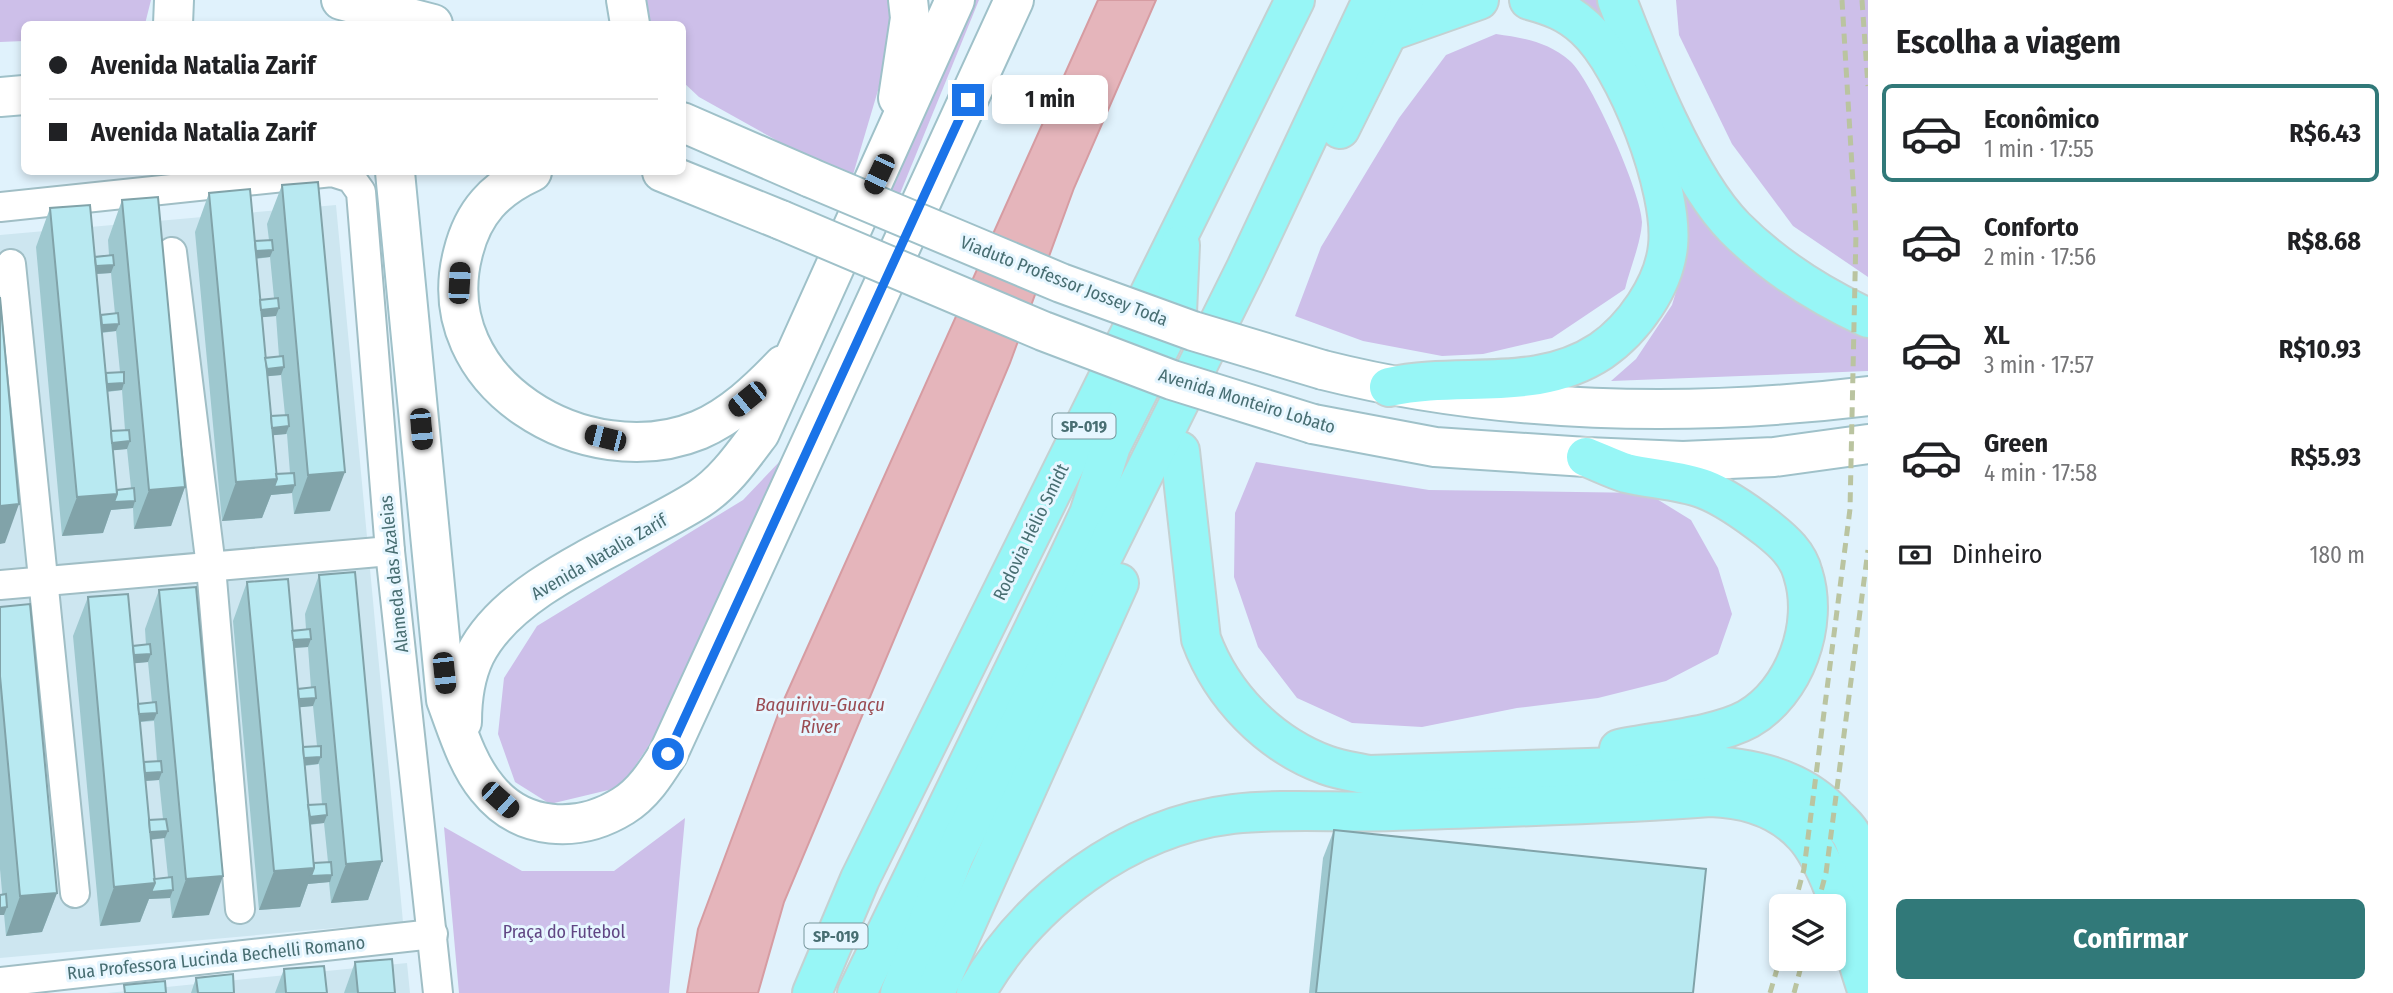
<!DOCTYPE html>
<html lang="pt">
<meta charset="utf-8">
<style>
body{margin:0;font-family:"Fira Sans Condensed",sans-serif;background:#f6f6f6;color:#202124;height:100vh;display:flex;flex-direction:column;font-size:26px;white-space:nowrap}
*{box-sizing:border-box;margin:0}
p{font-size:23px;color:#757577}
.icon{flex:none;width:38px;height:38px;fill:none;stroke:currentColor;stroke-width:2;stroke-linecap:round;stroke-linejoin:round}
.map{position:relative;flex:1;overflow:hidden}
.panel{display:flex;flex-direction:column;background:#fff;width:525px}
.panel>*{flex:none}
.guide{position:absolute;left:21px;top:21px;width:665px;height:154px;border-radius:10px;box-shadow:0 4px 10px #0003;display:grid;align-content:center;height:154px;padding:0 28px;background:#fff}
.tools{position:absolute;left:1769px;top:894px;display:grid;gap:14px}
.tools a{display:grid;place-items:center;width:77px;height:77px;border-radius:10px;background:#fff;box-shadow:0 4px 10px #0003;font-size:35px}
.end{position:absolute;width:32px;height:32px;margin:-16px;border:9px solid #1a73e8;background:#fff;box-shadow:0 0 0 4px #fff}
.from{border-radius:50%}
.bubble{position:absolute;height:49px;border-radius:10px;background:#fff;box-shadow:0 4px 10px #0003;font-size:23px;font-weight:700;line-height:49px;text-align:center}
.car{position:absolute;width:21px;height:42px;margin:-21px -10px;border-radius:9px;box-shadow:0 0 5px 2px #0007;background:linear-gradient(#222 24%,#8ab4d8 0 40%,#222 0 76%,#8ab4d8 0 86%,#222 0)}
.guide b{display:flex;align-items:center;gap:24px;height:66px;font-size:26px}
.guide b+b{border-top:2px solid #e0e0e0}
.guide i{width:18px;height:18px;background:#202124}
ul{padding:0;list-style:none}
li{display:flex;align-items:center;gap:21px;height:98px;margin:0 14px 10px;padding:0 14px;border:4px solid transparent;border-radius:10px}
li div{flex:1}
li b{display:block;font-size:26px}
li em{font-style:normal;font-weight:700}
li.current{border-color:#317979}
li>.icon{width:63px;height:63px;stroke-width:1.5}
h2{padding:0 28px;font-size:32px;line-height:84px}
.pay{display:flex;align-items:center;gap:18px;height:77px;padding:0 28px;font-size:26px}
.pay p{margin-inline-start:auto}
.button{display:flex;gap:14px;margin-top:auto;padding:14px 28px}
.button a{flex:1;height:80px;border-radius:10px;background:#317979;color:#fff;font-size:28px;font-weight:700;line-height:80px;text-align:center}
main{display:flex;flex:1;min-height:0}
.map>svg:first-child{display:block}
.residential{fill:#cde6f0}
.green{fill:#cdbfe9}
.water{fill:#e5b5bb;stroke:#d69ca2;stroke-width:2}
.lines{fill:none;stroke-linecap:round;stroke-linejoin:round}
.minor-casing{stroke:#a0bec5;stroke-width:32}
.secondary-casing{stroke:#9fc1c9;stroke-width:42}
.motorway-casing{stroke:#c4d1d2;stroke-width:42}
.minor{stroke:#fff;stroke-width:28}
.secondary{stroke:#fff;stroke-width:38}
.motorway{stroke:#97f6f6;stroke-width:38}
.rail{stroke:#bac4a0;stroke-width:5;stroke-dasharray:10 7;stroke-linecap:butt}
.secondary-bridge-casing{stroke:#9fc1c9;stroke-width:42;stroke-linecap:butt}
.secondary-bridge{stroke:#fff;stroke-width:38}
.wall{fill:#9ec8cf;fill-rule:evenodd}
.shaded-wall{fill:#81a3a9}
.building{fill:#b8e9f1;stroke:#81a3a9;stroke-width:2}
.route{stroke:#1a73e8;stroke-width:9}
.labels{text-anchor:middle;stroke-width:6;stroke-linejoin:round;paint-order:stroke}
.shield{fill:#e6f6ff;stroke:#77979c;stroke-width:2}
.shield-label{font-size:16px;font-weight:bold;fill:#486e72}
.street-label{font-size:18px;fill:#486e72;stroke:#e6f6ff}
.park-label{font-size:18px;fill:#614684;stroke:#e6f6ff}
.water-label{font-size:19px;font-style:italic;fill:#9a4b52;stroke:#e6f6ff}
</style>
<main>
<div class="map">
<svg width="1868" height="993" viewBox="0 0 1868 993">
<rect width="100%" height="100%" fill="#e0f2fc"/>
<g class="residential">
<polygon points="336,205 403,922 0,958 0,235"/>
<polygon points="407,963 410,993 107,993"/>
</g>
<g class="green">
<polygon points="0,0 151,0 145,24 24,24 24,41 0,42"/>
<polygon points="641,0 894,0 887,60 852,178 819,164 699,97 683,82 682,24 645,24"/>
<polygon points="961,0 979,0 897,201 882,195"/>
<polygon points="1573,0 1606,0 1715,210 1868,331 1868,371 1611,381 1636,359 1672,305 1685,262 1685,208"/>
<polygon points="1676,0 1868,0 1868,277 1793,226 1732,144 1679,35"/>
<path d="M1496,34c28,4 52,8 74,27 21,18 72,134 72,161 -1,21 -12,46 -17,67l-73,49 -69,16 -41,2 -79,-15 -68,-25 26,-69 78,-129 47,-63z"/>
<polygon points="781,460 681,697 621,787 550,804 515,782 498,734 504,678 537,626 743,500"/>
<polygon points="1256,462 1429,490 1647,493 1691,520 1718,568 1732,614 1718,654 1666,681 1598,698 1517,708 1422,727 1352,723 1297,698 1258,647 1234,577 1235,513"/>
<polygon points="685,818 669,993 459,993 444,827 522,871 614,871"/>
</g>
<polygon class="water" points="1098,0 1156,0 1074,188 1010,363 784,902 758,993 687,993 698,929 782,704"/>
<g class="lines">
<defs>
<g id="minor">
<polyline points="0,207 332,172 351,178 361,192 390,551 438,993"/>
<polyline points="172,252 211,567 240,909"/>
<polyline points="11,264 75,893"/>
<polyline points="0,585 390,551"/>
<polyline points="0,982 433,934"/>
</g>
<g id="secondary">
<polyline points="341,0 433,24"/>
<polyline points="626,0 630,24"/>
<polyline points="173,24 174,0"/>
<polyline points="0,97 24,95"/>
<polyline points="898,98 910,18 908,0"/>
<polyline points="682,122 811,178"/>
<path d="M395,172l51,528c11,29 21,64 41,88 34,43 91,46 136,18 20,-12 33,-33 45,-52l346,-754"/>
<path d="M532,172c-37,17 -59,40 -69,81 -34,131 124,223 236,177 33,-14 60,-40 84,-65"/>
<polyline points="662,172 781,220"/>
<path d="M1323,370c175,44 366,48 545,26"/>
<polyline points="1313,424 1435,447 1586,457 1683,461 1774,457 1868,444"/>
<path d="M462,722c0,-22 3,-46 13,-67 36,-73 157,-113 224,-156 25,-16 43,-42 61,-66l195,-433"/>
</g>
<g id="motorway">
<path d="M1617,0c25,65 70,180 118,228 39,39 83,67 133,90"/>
<polyline points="1388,32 1479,0"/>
<polyline points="1340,129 1404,0"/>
<path d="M1389,387c71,-16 147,7 212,-36 32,-22 63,-65 67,-105 6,-56 -41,-180 -83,-218 -17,-16 -34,-22 -56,-28"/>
<path d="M1180,451l21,188c21,57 68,105 125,126 13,5 29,7 43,10l314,-10c55,0 115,8 153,52 6,6 14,13 17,21 10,22 11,50 15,74"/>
<path d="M1586,457c13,5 27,12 40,16 25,6 54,7 78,16 21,8 46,26 64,40 15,12 30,25 35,45 16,50 -8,118 -55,145 -33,18 -92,22 -129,30"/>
<polyline points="812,993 860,879 1295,0"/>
<polyline points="857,993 1065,565 1089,514 1111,446 1177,313 1180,245"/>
<polyline points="900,993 954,856 1246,268 1372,0"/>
<polyline points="935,993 1119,583"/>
<path d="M976,993c52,-92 150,-166 257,-179 52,-6 106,-1 159,-3 106,-4 213,-6 318,-14 34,1 69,11 93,37 30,31 50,116 65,159"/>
</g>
</defs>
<use href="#minor" class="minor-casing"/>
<use href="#secondary" class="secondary-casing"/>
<use href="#motorway" class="motorway-casing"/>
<use href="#minor" class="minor"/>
<use href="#secondary" class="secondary"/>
<use href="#motorway" class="motorway"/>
<g class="rail">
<polyline points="1862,0 1868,86"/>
<polyline points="1794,906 1804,869 1850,509 1856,233 1842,0"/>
<polyline points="1817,906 1826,873 1868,550"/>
<polyline points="1770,993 1782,952"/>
<polyline points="1794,993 1803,959"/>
</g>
<defs>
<g id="secondary-bridge">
<polyline points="811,178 1061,283 1193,331 1323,370"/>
<polyline points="781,220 1043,331 1172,380 1313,424"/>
</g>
</defs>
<use href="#secondary-bridge" class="secondary-bridge-casing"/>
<use href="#secondary-bridge" class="secondary-bridge"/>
</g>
<g class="wall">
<path d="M282,185l48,326 -36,3 -2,-21 -21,2 -9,23 -40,3 -27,-289 14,-39 46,48 14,-1 -2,-16zM270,257l4,41 -14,2 -4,-41zM276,316l3,41 -14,1 -3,-41zM281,375l4,40 -14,1 -4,-40zM287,434l3,39 -14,1 -3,-39z"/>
<path d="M122,200l63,287 -14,39 -37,3 -1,-21 -22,2 -8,23 -41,3 -26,-289 14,-39 45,49 14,-2 -1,-15zM111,273l4,41 -14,1 -4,-41zM116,331l4,41 -14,1 -4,-40zM122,390l3,40 -14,1 -3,-39zM127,449l4,39 -14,2 -4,-40z"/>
<path d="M319,575l63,286 -14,39 -37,3 -2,-21 -21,2 -8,23 -41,3 -26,-289 14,-39 45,49 14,-2 -1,-15zM308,647l3,41 -13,1 -4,-41zM313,706l4,40 -14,1 -4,-40zM319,764l3,40 -14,1 -3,-39zM324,823l4,39 -14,1 -4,-38z"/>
<path d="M159,590l50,325 -37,3 -2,-20 -21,1 -9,23 -40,4 -27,-290 15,-39 45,49 13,-1 -1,-16zM148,662l4,41 -14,1 -3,-41zM154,721l3,40 -13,1 -4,-40zM159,780l4,39 -14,1 -4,-39zM164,838l4,39 -14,2 -3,-39z"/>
<polygon points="0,607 57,893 42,932 6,936 0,869"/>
<polygon points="1334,830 1693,993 1309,993 1323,858"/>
<polygon points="355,962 395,993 344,993"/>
<polygon points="284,969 327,993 275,993"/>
<polygon points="196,978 234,993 191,993"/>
</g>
<g class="shaded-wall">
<polygon points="273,250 270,257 239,260 242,252"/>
<polygon points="114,265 111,273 79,275 82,268"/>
<polygon points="279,308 276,316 244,319 247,311"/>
<polygon points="119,324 116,331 85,334 87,326"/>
<polygon points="284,367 281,375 249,378 252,370"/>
<polygon points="124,383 122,390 90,393 93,385"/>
<polygon points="289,426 286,434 255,437 258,429"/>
<polygon points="130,441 127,449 96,452 98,444"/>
<polygon points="345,472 330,511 294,514 308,475"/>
<polygon points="277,479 295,485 292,493 271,495 262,518 222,521 236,482"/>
<polygon points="185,487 171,526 134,529 149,490"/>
<polygon points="117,494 135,501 133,508 111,510 103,533 62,536 77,497"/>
<polygon points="19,504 5,543 0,544 0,506"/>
<polygon points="311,639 308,647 276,649 279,641"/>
<polygon points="151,654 148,662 117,665 119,657"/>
<polygon points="316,698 313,706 282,709 285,701"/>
<polygon points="157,713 154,720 122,724 125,716"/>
<polygon points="321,757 318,764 287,767 290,759"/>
<polygon points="162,772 159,780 128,782 131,775"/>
<polygon points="327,815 324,823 292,826 295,819"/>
<polygon points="168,831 165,838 133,841 136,833"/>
<polygon points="382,861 368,900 331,903 346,864"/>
<polygon points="314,868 332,875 330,882 308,884 300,907 259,910 274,871"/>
<polygon points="223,876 209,915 172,918 186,879"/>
<polygon points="155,883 173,890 170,898 149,899 140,922 100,926 114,887"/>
<polygon points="57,893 42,932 6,936 20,896"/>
<polygon points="7,907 4,915 0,915 0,908"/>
</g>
<g class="building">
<polygon points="318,182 345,472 308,475 282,185"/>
<polygon points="250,189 277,479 236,482 209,193"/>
<polygon points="158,197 185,487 149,490 122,200"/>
<polygon points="90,205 117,494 77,497 50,208"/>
<polygon points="272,240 273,250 256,251 255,241"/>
<polygon points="113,255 114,265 96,266 95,257"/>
<polygon points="0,297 19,504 0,506"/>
<polygon points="278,298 279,308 261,310 260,300"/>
<polygon points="118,313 119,324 102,325 101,315"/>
<polygon points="283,356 284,367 267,369 265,358"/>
<polygon points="124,372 124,383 107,384 106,373"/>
<polygon points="288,415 289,426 272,428 271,416"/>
<polygon points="129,430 130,441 112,443 111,431"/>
<polygon points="294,473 295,485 274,487 277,479 276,474"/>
<polygon points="134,488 135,501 114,502 117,494 117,490"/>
<polygon points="355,572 382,861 346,864 319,575"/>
<polygon points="288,579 314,868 274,871 247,582"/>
<polygon points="196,587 223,876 186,879 159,590"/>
<polygon points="128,594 155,883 114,887 88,597"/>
<polygon points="30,604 57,893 20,896 0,676 0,607"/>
<polygon points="310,629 311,639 293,640 292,631"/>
<polygon points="150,644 151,654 134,655 133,646"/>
<polygon points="315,687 316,698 299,699 298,689"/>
<polygon points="156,702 157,713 139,714 138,704"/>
<polygon points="321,746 321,757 304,758 303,747"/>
<polygon points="161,761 162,772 145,773 144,762"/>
<polygon points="326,804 327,815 310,817 308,805"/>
<polygon points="166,819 168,831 150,832 149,820"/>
<polygon points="1334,830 1706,869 1693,993 1316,993"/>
<polygon points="331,862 332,875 311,876 314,868 314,863"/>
<polygon points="172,877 173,890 151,892 155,883 154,879"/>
<polygon points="6,894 7,907 0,908 0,895"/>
<polygon points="392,959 395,993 358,993 355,962"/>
<polygon points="324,966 327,993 286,993 284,969"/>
<polygon points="233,974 234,993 198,993 196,978"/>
<polygon points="165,981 166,993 125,993 124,985"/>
</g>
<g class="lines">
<polyline class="route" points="668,754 968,100"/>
</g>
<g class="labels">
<g class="shield">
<rect x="1052.5" y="413.5" width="63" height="25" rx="5"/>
<rect x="804.5" y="923.5" width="63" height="25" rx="5"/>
</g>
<g class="shield-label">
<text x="1084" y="432">SP-019</text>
<text x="836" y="942">SP-019</text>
</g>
<g class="street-label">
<text transform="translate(1064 281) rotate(21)" y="6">Viaduto Professor Jossey Toda</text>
<text transform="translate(1247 401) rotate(17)" y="6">Avenida Monteiro Lobato</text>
<text transform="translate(1031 532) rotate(-64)" y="6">Rodovia Hélio Smidt</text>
<text transform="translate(599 557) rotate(-30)" y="6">Avenida Natalia Zarif</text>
<text transform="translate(394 574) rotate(-96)" y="6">Alameda das Azaleias</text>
<text transform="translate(216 958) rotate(-6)" y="6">Rua Professora Lucinda Bechelli Romano</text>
</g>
<g class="park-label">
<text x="564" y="938">Praça do Futebol</text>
</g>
<g class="water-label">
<text x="820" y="711">Baquirivu-Guaçu<tspan x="820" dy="22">River</tspan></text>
</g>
</g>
</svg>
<div class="tools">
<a><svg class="icon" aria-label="layers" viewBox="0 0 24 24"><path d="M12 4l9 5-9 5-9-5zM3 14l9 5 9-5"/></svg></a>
</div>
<i class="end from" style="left:668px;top:754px"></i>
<i class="end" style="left:968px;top:100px"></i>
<div class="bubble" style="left:992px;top:75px;width:116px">1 min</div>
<i class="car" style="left:879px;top:174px;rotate:205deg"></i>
<i class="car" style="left:459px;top:283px;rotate:3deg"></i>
<i class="car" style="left:747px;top:399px;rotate:231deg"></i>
<i class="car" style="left:421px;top:429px;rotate:175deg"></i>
<i class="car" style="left:605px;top:438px;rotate:284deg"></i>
<i class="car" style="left:444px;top:673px;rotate:174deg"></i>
<i class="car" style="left:500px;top:800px;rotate:132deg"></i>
<div class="guide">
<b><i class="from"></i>Avenida Natalia Zarif</b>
<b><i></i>Avenida Natalia Zarif</b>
</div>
</div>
<section class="panel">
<h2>Escolha a viagem</h2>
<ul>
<li class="current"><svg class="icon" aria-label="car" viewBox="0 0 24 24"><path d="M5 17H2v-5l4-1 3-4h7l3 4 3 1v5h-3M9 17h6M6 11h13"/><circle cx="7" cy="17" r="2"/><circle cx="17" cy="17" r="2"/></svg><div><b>Econômico</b><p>1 min · 17:55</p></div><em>R$6.43</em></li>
<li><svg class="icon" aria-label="car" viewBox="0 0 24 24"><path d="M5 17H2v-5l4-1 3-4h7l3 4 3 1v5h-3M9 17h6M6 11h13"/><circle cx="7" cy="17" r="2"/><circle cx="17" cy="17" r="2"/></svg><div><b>Conforto</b><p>2 min · 17:56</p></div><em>R$8.68</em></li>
<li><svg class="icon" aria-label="car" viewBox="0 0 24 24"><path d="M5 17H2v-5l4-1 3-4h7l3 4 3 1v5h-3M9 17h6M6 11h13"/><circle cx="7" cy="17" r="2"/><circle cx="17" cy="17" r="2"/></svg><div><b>XL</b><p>3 min · 17:57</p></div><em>R$10.93</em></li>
<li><svg class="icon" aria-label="car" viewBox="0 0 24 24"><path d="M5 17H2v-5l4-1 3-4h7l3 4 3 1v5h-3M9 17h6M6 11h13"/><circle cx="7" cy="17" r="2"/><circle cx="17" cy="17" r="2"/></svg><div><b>Green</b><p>4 min · 17:58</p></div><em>R$5.93</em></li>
</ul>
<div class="pay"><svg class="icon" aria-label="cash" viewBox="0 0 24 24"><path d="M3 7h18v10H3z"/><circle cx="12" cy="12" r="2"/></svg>Dinheiro<p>180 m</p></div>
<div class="button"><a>Confirmar</a></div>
</section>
</main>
